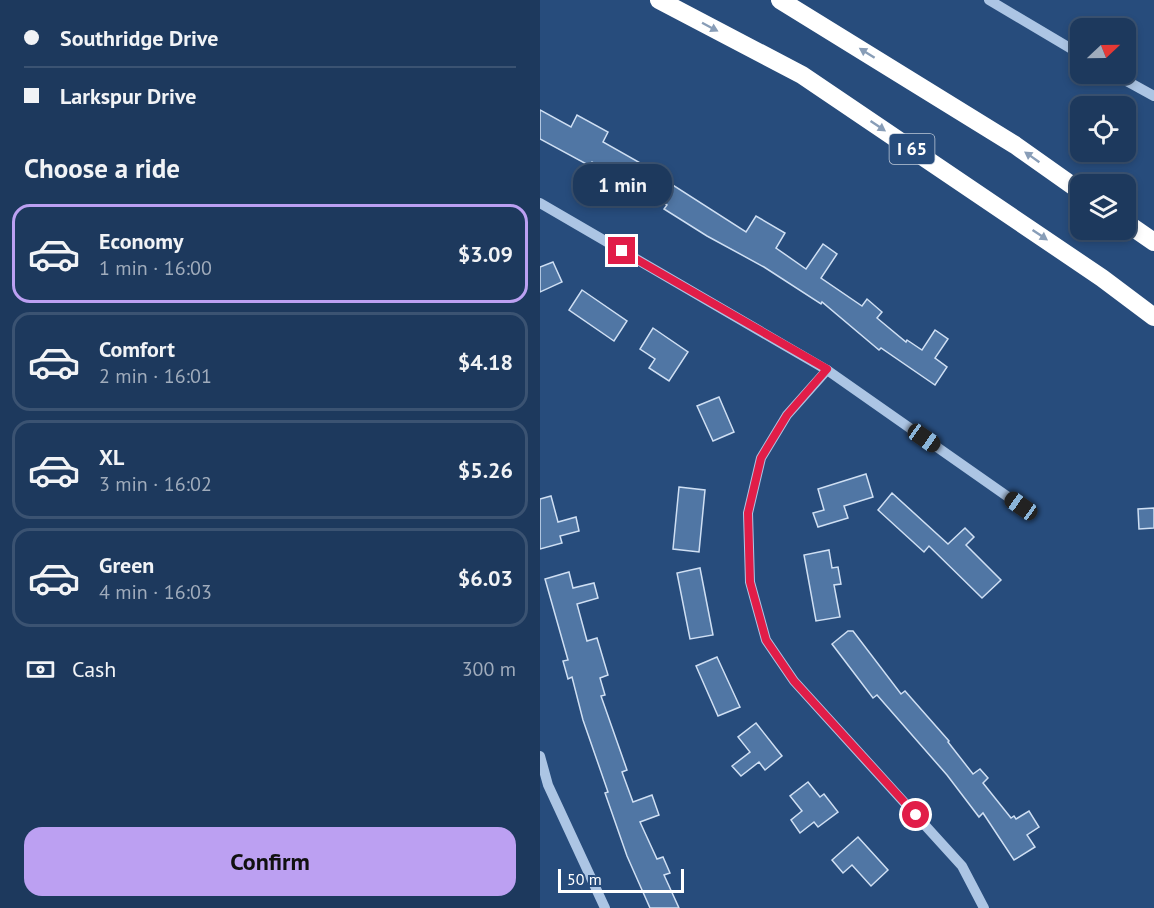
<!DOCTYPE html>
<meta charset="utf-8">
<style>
body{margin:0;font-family:"PT Sans",sans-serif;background:#254063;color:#f1f3f6;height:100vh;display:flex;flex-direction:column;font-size:22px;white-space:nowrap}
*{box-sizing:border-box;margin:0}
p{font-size:20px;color:#a0acbc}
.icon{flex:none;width:33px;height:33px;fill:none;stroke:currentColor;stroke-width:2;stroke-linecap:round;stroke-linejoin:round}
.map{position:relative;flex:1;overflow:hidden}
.panel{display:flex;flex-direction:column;background:#1d395d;width:540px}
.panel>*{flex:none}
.top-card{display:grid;align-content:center;height:132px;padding:0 24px;background:#1d395d}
.needle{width:39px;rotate:68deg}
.fabs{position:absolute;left:530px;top:18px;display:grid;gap:12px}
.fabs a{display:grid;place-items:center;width:66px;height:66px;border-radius:12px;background:#1d395d;box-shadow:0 3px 9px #0003,0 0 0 2px #3b5372;font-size:30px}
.scale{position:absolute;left:18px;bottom:15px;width:126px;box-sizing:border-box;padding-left:6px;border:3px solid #fff;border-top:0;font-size:16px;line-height:21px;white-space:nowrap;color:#fff;-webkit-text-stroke:4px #274c7c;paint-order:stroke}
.end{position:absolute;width:27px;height:27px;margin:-14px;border:8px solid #e11d48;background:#fff;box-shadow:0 0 0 3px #fff}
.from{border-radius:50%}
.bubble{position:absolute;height:42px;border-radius:18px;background:#1d395d;box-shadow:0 3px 9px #0003,0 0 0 2px #3b5372;font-size:20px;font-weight:600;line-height:42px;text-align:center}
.car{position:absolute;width:18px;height:36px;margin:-18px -9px;border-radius:8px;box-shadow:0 0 4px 2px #0007;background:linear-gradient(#222 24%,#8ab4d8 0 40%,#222 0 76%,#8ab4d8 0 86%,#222 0)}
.top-card b{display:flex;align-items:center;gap:21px;height:57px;font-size:22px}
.top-card b+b{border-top:2px solid #3b5372}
.top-card i{width:15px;height:15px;background:#f1f3f6}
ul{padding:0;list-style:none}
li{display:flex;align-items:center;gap:18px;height:99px;margin:0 12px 9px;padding:0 12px;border:3px solid #3b5372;border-radius:18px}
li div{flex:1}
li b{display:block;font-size:22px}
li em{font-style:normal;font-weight:600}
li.on{border-color:#bca0f2}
li>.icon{width:54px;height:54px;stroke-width:1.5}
h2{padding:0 24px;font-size:27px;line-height:72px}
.pay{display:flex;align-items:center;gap:15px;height:66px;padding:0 24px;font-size:22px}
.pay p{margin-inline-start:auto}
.primary-button{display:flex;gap:12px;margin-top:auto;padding:12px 24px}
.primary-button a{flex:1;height:69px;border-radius:18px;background:#bca0f2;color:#111;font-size:24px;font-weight:600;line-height:69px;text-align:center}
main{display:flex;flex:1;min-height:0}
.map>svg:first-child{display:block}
.building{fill:#5076a4;stroke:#cfdff3;stroke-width:1.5}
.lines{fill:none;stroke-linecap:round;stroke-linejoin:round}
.minor{stroke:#acc5e4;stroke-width:10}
.highway{stroke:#fff;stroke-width:18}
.oneway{fill:#889db7}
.route{stroke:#e11d48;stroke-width:8}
.labels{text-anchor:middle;stroke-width:6;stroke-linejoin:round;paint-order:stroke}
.shield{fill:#274c7c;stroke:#bec9d8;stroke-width:1.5}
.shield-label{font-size:18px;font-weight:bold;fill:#fff}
</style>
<main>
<section class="panel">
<div class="top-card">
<b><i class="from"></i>Southridge Drive</b>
<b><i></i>Larkspur Drive</b>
</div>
<h2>Choose a ride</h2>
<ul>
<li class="on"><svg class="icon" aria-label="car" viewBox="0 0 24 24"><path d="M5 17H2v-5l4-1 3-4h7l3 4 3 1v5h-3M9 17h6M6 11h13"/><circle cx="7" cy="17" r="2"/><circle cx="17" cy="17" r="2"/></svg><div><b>Economy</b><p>1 min · 16:00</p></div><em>$3.09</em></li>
<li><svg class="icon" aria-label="car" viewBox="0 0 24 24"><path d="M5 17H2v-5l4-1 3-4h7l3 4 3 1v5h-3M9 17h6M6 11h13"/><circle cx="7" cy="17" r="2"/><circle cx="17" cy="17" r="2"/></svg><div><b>Comfort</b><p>2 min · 16:01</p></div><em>$4.18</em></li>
<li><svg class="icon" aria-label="car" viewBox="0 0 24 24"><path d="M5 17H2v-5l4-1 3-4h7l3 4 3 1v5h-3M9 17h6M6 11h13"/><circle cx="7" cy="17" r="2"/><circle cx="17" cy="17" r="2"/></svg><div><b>XL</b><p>3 min · 16:02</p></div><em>$5.26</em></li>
<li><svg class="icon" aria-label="car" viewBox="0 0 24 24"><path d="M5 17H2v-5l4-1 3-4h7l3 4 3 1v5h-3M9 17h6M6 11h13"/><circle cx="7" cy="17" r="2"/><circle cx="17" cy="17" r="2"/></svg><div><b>Green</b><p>4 min · 16:03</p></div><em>$6.03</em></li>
</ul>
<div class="pay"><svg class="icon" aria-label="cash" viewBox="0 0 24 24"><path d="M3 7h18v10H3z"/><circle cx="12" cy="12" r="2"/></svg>Cash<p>300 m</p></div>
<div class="primary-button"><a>Confirm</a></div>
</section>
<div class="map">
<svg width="614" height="908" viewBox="0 0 614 908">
<rect width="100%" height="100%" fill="#274c7c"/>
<g class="building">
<polygon points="0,110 31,127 37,115 68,132 63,142 118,173 117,175 206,232 216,216 245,233 236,248 266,269 283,244 297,254 281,278 322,306 327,299 342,312 337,318 366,342 367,340 382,350 395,330 408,339 395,358 407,367 395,385 341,348 339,350 282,302 281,304 224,267 167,236 124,209 127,205 52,162 50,166 0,139"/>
<polygon points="13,262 22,282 0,292 0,267"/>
<polygon points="42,290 87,321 74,341 29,310"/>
<polygon points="113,328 148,352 129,381 109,368 115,359 100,349"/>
<polygon points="179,397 194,432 173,441 157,406"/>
<polygon points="326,474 333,497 304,506 308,518 278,527 273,513 284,510 278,489"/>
<polygon points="139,487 165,490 159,552 133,549"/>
<polygon points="352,493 408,544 425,528 434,537 426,545 461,580 442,598 389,546 384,552 338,510"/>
<polygon points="11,496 18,522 36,517 39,531 20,536 22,543 0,549 0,499"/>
<polygon points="614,508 614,528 599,529 598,509"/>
<polygon points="289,550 292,568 298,567 301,584 294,585 300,617 276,621 264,555"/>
<polygon points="160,568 173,635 150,639 137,573"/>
<polygon points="29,572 33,588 54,583 58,598 37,604 47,641 57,638 68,675 60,678 65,695 61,696 87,770 82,772 93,802 112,795 119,815 100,822 117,859 123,857 130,873 124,875 139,908 110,908 87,856 65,793 68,792 43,720 32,677 28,679 23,661 28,660 5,579"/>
<polygon points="308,631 313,631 361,694 365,691 409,741 408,742 433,774 440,769 448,778 443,783 471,818 474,816 476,819 489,811 499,827 487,835 495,847 474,860 443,813 439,817 407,775 337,695 333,698 292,644"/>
<polygon points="177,657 200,707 178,716 156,666"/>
<polygon points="216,723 242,756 225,770 219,762 201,776 192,766 210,752 198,737"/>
<polygon points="268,782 280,797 284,794 298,812 278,827 274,822 260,833 251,820 262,811 250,796"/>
<polygon points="318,837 348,870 331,886 312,865 303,873 292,860"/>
</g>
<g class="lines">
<g class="minor">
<polyline points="449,0 540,54"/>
<polyline points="574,74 614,96"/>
<polyline points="0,203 287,370 481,506"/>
<polyline points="287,370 247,415 221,458 208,513 210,582 226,640 254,681 422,866 444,908"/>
<polyline points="0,756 8,785 65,908"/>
</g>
<g class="highway">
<polyline points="119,0 262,75 562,278 614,317"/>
<polyline points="240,0 475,145 540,191"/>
<polyline points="585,222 614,242"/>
</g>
</g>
<defs><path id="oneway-solid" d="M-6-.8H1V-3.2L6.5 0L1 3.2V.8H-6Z" transform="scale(1.5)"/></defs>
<g class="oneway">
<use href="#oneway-solid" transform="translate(170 27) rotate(28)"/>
<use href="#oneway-solid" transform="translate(327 53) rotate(-148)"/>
<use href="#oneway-solid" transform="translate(338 126) rotate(34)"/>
<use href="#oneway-solid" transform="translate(492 157) rotate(-145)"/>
<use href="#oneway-solid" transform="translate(500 235) rotate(34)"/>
</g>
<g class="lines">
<polyline class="route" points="82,251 287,369 247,415 221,458 208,513 210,582 226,640 254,681 376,815"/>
</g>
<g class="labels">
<rect class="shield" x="349.5" y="134" width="45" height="30" rx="4.5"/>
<g class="shield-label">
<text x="372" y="155">I 65</text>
</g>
</g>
</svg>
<div class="fabs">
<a><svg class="needle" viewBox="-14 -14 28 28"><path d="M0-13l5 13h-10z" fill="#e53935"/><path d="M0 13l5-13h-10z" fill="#a0acbc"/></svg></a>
<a><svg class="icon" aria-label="locate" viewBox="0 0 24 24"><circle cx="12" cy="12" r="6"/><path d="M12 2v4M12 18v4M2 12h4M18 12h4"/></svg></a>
<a><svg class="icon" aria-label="layers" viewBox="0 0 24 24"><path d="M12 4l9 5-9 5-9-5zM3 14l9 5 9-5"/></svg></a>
</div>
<div class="scale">50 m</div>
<i class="end from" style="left:376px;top:815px"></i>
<i class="end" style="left:82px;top:251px"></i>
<div class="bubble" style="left:33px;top:164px;width:99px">1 min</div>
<i class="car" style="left:384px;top:438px;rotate:125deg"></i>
<i class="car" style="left:481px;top:506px;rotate:305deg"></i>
</div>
</main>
